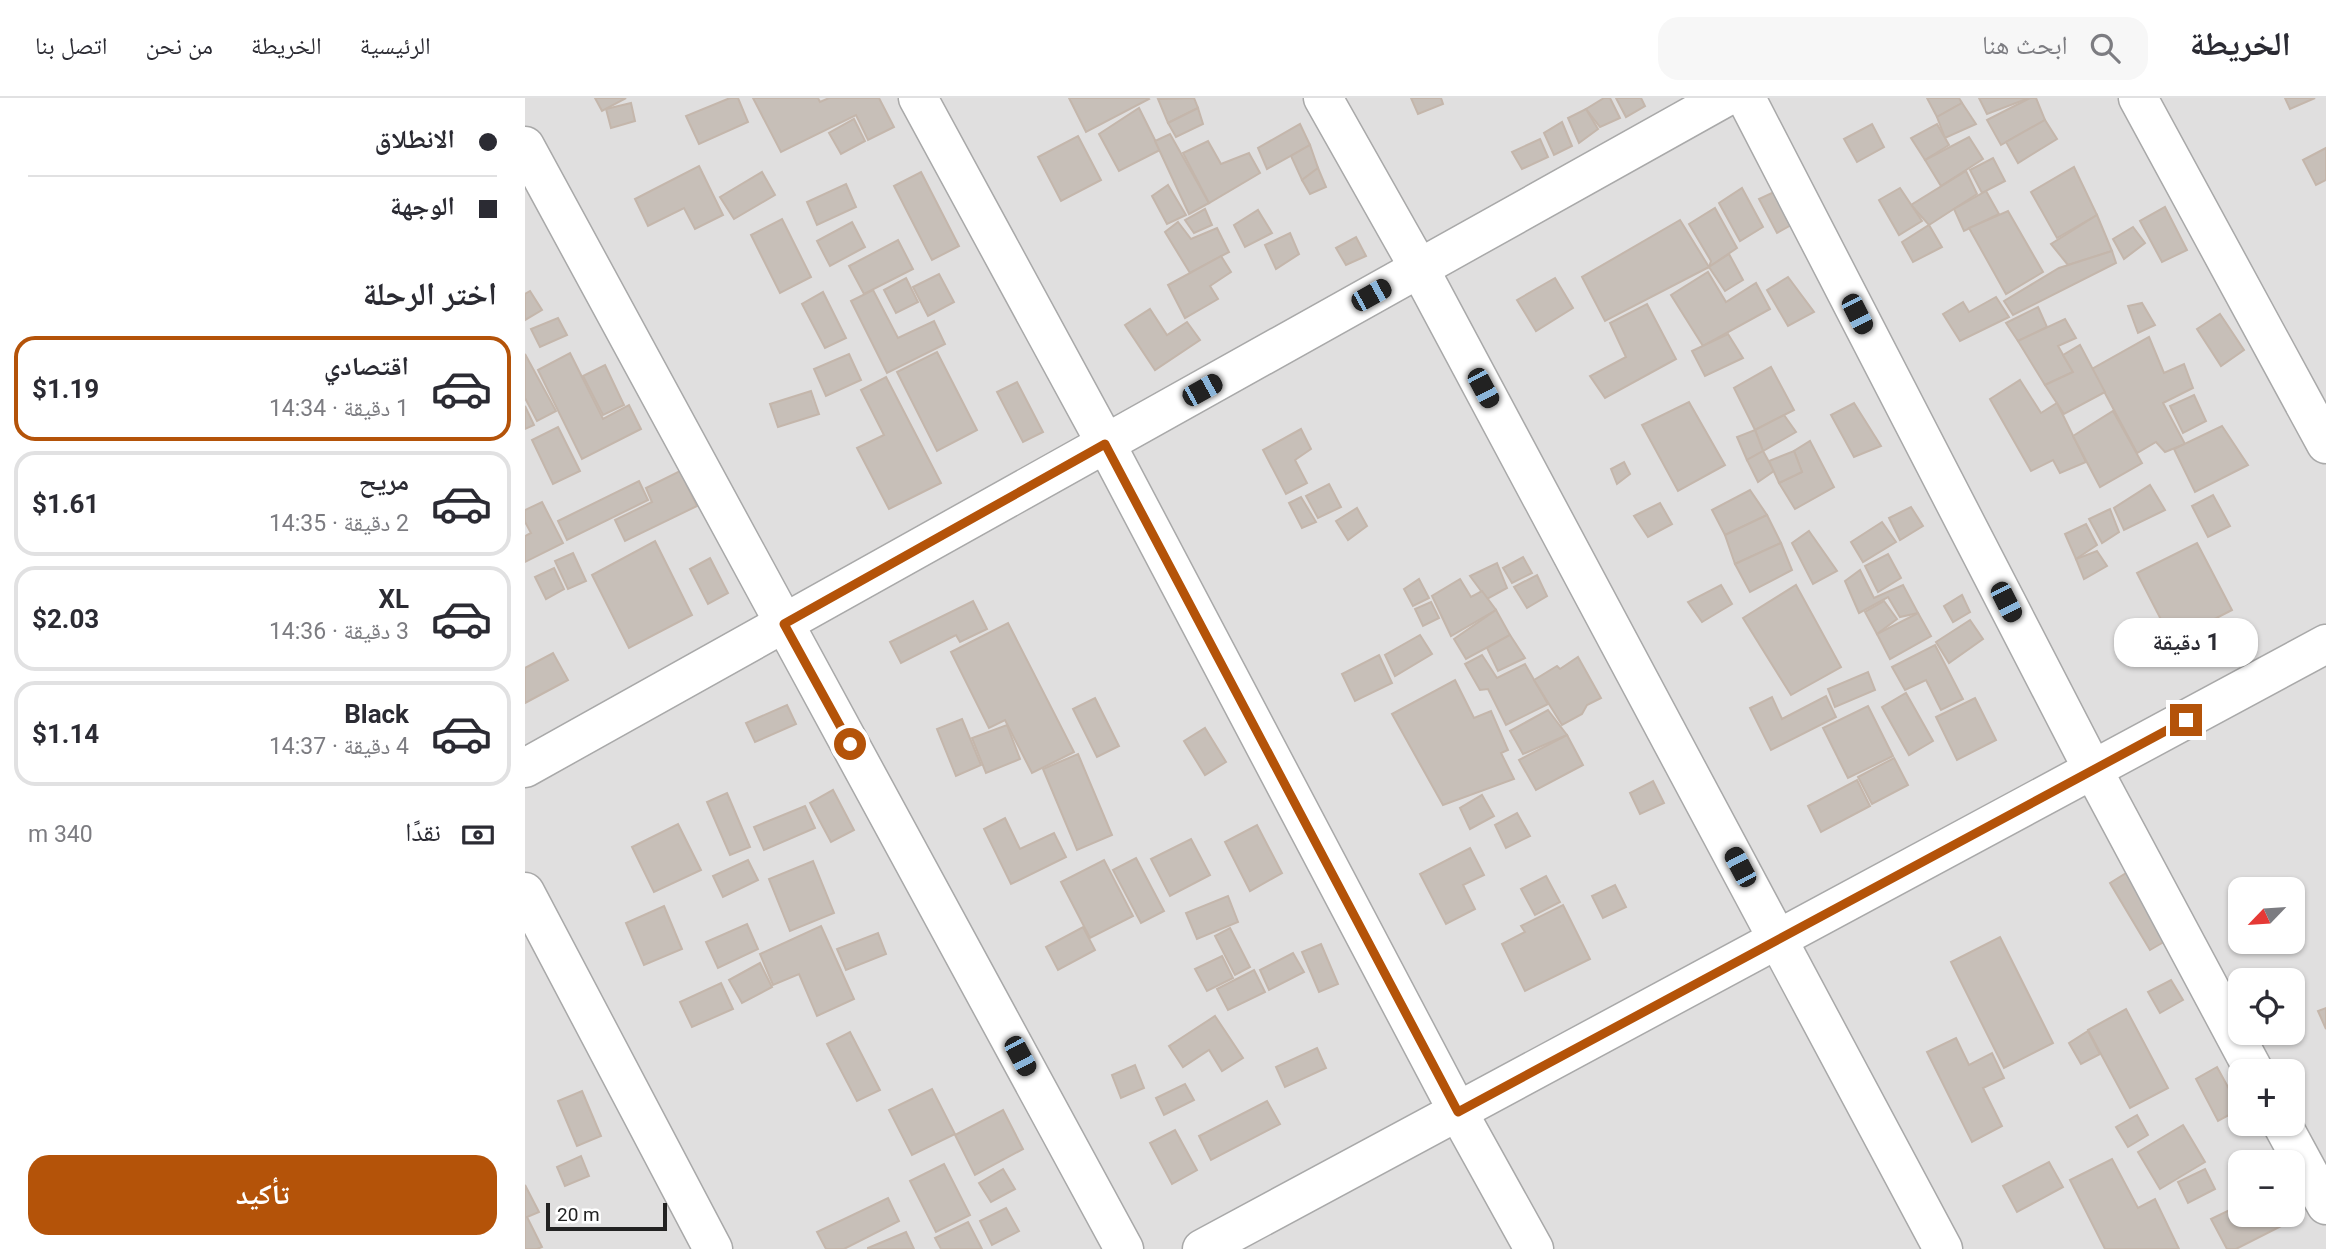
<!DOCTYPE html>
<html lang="ar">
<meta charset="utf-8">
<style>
body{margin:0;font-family:Roboto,"Noto Naskh Arabic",sans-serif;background:#f7f7f7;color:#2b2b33;direction:rtl;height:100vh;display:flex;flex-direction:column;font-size:26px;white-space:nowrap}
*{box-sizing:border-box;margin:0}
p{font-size:23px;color:#7c7c81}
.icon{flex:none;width:38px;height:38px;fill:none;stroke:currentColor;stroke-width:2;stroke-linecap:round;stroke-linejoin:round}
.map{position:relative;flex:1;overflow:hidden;direction:ltr}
.side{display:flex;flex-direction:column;background:#fff;width:525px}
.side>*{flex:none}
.banner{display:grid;align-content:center;height:154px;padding:0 28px;background:#fff}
.needle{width:46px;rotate:245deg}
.buttons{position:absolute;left:1703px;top:779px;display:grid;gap:14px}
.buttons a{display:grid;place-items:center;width:77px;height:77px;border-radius:14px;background:#fff;box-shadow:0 2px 5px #0004;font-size:35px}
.scale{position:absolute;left:21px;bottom:18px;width:121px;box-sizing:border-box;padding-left:7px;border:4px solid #222;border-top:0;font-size:19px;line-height:24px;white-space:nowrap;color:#222;-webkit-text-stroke:5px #fff;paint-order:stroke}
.end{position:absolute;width:32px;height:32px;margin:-16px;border:9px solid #b45309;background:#fff;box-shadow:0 0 0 4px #fff}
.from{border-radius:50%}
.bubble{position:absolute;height:49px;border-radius:21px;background:#fff;box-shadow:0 2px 5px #0004;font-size:23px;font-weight:700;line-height:49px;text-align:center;direction:rtl}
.car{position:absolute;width:21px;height:42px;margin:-21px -10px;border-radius:9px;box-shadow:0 0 5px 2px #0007;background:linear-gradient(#222 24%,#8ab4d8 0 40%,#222 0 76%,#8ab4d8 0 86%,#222 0)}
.banner b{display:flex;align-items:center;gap:24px;height:66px;font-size:26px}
.banner b+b{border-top:2px solid #e1e1e2}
.banner i{width:18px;height:18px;background:#2b2b33}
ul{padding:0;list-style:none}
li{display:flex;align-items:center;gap:21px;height:105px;margin:0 14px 10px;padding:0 14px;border:4px solid #e1e1e2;border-radius:21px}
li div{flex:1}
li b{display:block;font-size:26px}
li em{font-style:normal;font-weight:700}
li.active{border-color:#b45309}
li>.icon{width:63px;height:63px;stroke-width:1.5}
h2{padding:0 28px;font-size:32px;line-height:84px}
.pay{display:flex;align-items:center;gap:18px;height:77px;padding:0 28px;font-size:26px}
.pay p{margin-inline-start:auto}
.action{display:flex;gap:14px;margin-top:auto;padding:14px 28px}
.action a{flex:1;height:80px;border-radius:21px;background:#b45309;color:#fff;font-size:28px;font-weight:700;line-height:80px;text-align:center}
header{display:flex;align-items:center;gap:42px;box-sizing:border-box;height:98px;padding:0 35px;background:#fff;border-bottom:2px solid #e1e1e2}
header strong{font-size:33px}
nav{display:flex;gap:38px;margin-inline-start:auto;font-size:24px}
.search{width:490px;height:63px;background:#f7f7f7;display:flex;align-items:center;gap:18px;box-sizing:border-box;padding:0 24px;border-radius:21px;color:#7c7c81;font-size:26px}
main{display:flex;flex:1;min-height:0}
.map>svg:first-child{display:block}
.residential{fill:#e0dfdf;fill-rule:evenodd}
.building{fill:#c7bfb8;stroke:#c4b6ab;stroke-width:2}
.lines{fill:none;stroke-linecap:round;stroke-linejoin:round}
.minor-casing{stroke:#a9a9a9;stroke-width:41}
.minor{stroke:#fff;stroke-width:38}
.route{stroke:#b45309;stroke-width:9}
</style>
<header>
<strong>الخريطة</strong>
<div class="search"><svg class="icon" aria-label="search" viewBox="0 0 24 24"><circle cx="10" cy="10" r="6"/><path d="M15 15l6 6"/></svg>ابحث هنا</div>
<nav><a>الرئيسية</a><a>الخريطة</a><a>من نحن</a><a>اتصل بنا</a></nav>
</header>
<main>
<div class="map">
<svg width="1801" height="1151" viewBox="0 0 1801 1151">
<rect width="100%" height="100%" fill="#f2efe9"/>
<path class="residential" d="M0,0h1801v1151h-1801zM1715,791h53v53h-53zM1715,882h53v52h-53zM1715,973h53v53h-53zM1715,1064h53v52h-53z"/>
<g class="building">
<polygon points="70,0 101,0 77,13"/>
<polygon points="205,0 213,0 223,24 174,46 161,18"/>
<polygon points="228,0 293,0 295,4 304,0 354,0 369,29 343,42 331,17 256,54"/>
<polygon points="544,0 623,0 624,1 561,34"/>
<polygon points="669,0 673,10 643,25 633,1"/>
<polygon points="886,0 916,0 918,6 893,16"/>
<polygon points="1079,0 1085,0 1095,20 1075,29 1061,11"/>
<polygon points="1091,0 1116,0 1120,8 1101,19"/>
<polygon points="1402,0 1434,0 1437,5 1412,19"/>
<polygon points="1454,0 1504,0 1462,16"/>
<polygon points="1505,0 1511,0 1520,22 1476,47 1462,22"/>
<polygon points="1760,0 1790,0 1765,11"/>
<polygon points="106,5 110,23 86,30 81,11"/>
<polygon points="1437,5 1451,26 1420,40 1412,19"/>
<polygon points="614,10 635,52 594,73 574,36"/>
<polygon points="673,10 678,26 651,39 643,25"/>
<polygon points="1061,11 1073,31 1054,45 1043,20"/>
<polygon points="329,21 340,43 316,56 304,35"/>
<polygon points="1520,22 1532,41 1493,65 1481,44"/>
<polygon points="1037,24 1047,48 1029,57 1019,35"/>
<polygon points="775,26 785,47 742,71 733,50"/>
<polygon points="1347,26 1359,49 1332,64 1319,41"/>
<polygon points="1412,26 1424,47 1400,62 1386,40"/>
<polygon points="645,36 684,105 664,116 630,43"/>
<polygon points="553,38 576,82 536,103 513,59"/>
<polygon points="1444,39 1458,61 1416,88 1400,62"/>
<polygon points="1015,41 1023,59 997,71 987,54"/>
<polygon points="683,43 696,66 724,55 735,75 684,105 658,55"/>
<polygon points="785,47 793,70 777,82 766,58"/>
<polygon points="1801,50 1801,82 1791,87 1778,62"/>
<polygon points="1468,60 1480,83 1457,95 1445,72"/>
<polygon points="174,68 198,117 170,131 159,110 123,128 110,101"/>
<polygon points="1549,69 1572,117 1532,140 1506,94"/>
<polygon points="793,70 801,89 785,96 777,82"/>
<polygon points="1441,73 1452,96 1404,127 1386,107"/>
<polygon points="237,74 250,97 209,121 195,99"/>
<polygon points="396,74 434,148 407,162 369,88"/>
<polygon points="321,86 331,109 292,127 282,104"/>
<polygon points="643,87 661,117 642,126 627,98"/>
<polygon points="1217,90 1238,129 1215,143 1194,105"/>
<polygon points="1375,90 1397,123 1374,137 1354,102"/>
<polygon points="1461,93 1474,116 1439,133 1429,111"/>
<polygon points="1249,94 1268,126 1252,135 1234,101"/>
<polygon points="1640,109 1662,152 1637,164 1615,123"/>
<polygon points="1190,110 1212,150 1184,169 1186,163 1164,126"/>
<polygon points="680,111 687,127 669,135 660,122"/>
<polygon points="733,112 747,135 720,149 709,127"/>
<polygon points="1483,113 1518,174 1481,196 1444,130"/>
<polygon points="1572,117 1587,153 1543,167 1526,146"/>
<polygon points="257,121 286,179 255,195 226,137"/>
<polygon points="1155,122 1184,169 1080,223 1057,179"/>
<polygon points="327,124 340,149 305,168 292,143"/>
<polygon points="653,124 666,141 692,130 704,154 665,175 640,134"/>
<polygon points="1404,127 1417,149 1388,164 1377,144"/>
<polygon points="1608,129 1620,145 1599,161 1588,141"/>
<polygon points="765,135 774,156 751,171 740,147"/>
<polygon points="831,139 841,158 821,167 811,150"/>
<polygon points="373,142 388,171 339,196 324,168"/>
<polygon points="1587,153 1591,165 1488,217 1479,203 1534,170"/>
<polygon points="1204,156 1218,182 1200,193 1184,169"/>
<polygon points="696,158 706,174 685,188 693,201 660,220 643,187"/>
<polygon points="1183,174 1201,204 1231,185 1245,211 1178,248 1146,197"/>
<polygon points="414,176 429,204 403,218 388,189"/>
<polygon points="1263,179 1289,214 1263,228 1242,192"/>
<polygon points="381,180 393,204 371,215 359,192"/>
<polygon points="1030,180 1048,210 1011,233 992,202"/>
<polygon points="348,192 373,240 409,223 420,246 362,275 326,203"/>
<polygon points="5,193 17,212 0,222 0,196"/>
<polygon points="298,194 321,240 300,250 277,206"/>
<polygon points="1471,199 1484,219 1435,243 1418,216 1438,204 1444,214"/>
<polygon points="1617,205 1630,227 1613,235 1603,208"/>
<polygon points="1122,206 1151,261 1080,300 1065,278 1101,259 1085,225"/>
<polygon points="1513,209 1522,229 1493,243 1481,225"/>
<polygon points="625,211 642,237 662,224 675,242 630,272 600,227"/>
<polygon points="1695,216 1719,252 1696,268 1672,231"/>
<polygon points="33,220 42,237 15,249 6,231"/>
<polygon points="1540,221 1551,240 1533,248 1548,274 1520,287 1493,243"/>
<polygon points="1203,236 1218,260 1180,278 1167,253"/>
<polygon points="1624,239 1639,275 1659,266 1668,290 1638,305 1660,346 1640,354 1631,344 1612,355 1567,271"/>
<polygon points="1555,247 1580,294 1539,316 1520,287 1548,274 1538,257"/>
<polygon points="412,254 452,332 412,353 372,274"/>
<polygon points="45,255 78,321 104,307 116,331 57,361 13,272"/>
<polygon points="0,256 31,313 12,323 0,300"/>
<polygon points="324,256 336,282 301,298 289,271"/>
<polygon points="80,267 99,307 78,317 58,278"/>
<polygon points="1246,269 1269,312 1230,332 1209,290"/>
<polygon points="361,279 416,385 364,411 332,350 359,337 336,292"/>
<polygon points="1495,282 1516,315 1532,305 1561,364 1535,375 1528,362 1506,373 1465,301"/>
<polygon points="492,284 518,334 498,344 472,294"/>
<polygon points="286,293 294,316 253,329 245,306"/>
<polygon points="1669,297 1681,323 1658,335 1645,308"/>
<polygon points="1164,304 1200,367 1153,393 1117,327"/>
<polygon points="1329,305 1356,348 1329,359 1306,317"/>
<polygon points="0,308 9,327 0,331"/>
<polygon points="1588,313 1617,365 1575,389 1548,338"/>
<polygon points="1259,317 1271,334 1238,353 1230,332"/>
<polygon points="1697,328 1723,367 1670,394 1649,351"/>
<polygon points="33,329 55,373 28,386 7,342"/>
<polygon points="776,331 786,351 770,362 782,385 761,396 738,352"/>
<polygon points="1230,332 1238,353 1222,362 1212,339"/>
<polygon points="1285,343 1309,389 1270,411 1254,385 1277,374 1269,353"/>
<polygon points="1238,353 1249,373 1233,384 1222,362"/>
<polygon points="1269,353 1277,374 1254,385 1244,363"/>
<polygon points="1099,364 1105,376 1092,386 1086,371"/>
<polygon points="155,373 172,408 100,443 90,422 127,404 121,390"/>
<polygon points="114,383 123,402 42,442 33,423"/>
<polygon points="804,386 816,409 793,420 781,398"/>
<polygon points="1625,387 1640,412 1599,432 1589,410"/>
<polygon points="1225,392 1242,417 1200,437 1187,412"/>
<polygon points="1688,397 1705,428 1683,439 1667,408"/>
<polygon points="776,399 791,424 777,430 764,405"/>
<polygon points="17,404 38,445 0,464 0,438 6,435 0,424 0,412"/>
<polygon points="1135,405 1147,426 1123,439 1109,418"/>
<polygon points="1386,409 1398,428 1375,442 1364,420"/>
<polygon points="832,410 842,428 823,442 811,423"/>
<polygon points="1585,411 1594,434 1577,445 1564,421"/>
<polygon points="1242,417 1256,445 1210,466 1200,437"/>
<polygon points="1357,424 1371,444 1338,464 1326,444"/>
<polygon points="1561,426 1572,447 1551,461 1540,436"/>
<polygon points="1284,433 1312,473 1288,486 1267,445"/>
<polygon points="130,443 167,517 104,550 67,477"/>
<polygon points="1256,445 1267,472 1225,494 1210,466"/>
<polygon points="1672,445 1707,512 1647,543 1612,475"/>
<polygon points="1572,453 1582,468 1559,481 1551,461"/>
<polygon points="48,455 61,483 43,491 30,463"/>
<polygon points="1363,456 1376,480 1353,494 1340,468"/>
<polygon points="998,459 1007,475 987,485 978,470"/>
<polygon points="185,460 203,495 183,506 165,471"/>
<polygon points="972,465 982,490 962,501 945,478"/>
<polygon points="29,470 39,491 21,501 10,479"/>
<polygon points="1335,472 1349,500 1378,487 1393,515 1375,519 1363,499 1334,515 1320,483"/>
<polygon points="1012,477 1022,498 1002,510 989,489"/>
<polygon points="894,481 904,500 888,508 879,491"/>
<polygon points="935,481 946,499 957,493 971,512 926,538 907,498"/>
<polygon points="1196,487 1207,506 1177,524 1163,504"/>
<polygon points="1271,487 1316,569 1266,597 1218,520"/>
<polygon points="1437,497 1445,514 1428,524 1419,508"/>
<polygon points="448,503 462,531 435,544 431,537 376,565 365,544"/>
<polygon points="1359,503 1372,521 1352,536 1340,514"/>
<polygon points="906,504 914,520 898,528 890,511"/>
<polygon points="971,512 985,537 941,561 929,541"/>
<polygon points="1393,515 1406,538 1365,561 1352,536"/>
<polygon points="1445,522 1458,541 1424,565 1411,544"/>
<polygon points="483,525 549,654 507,675 480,622 464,630 426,554"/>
<polygon points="895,537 907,556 870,578 860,557"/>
<polygon points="985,537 1000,560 973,573 962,550"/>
<polygon points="1410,547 1438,601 1416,612 1401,582 1380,592 1367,569"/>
<polygon points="28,555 43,582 0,605 0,570"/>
<polygon points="854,557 867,585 830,603 817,576"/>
<polygon points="957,557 972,580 1000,566 1023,606 981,627 963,591 955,592 940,566"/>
<polygon points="1053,559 1076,600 1062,607 1057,616 1037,627 1009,582 1032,568 1035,571"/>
<polygon points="1343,574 1350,592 1310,609 1303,591"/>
<polygon points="930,582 949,620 966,613 983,652 976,655 989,681 918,707 867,616"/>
<polygon points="1381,595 1408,643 1384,657 1357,609"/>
<polygon points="1301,598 1311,619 1246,652 1225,610 1247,599 1257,621"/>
<polygon points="570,600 594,648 572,659 548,611"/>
<polygon points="1450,600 1471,642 1432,662 1411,619"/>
<polygon points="262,607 271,626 230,644 221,625"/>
<polygon points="1343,608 1368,658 1323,680 1298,630"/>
<polygon points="1023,612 1042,637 998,656 985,633"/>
<polygon points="437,621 456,667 431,678 412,631"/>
<polygon points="482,627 495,661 461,675 447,640"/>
<polygon points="680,630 701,664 680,677 659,643"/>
<polygon points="1042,637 1058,667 1011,692 994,662"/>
<polygon points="553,656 587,737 552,752 518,671"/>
<polygon points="1369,660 1383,687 1347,706 1333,679"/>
<polygon points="1332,682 1345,708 1296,734 1283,708"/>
<polygon points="1128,683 1139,705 1115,716 1105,695"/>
<polygon points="308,692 329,732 306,744 285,705"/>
<polygon points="202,695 225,749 205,757 182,704"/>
<polygon points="957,697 969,718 945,731 935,710"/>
<polygon points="280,708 290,730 239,752 229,729"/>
<polygon points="992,715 1005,738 981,750 970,727"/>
<polygon points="480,720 495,751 529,735 541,759 486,786 459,731"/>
<polygon points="153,726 176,772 129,794 107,749"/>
<polygon points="732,727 757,775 725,793 700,744"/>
<polygon points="666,741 685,777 645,798 626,761"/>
<polygon points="945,750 959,777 938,787 950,811 921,826 895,776"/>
<polygon points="1627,759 1668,827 1625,852 1585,785"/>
<polygon points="611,760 639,813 616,825 588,772"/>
<polygon points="223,762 233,782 198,799 188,778"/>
<polygon points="579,762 608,818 565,840 536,784"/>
<polygon points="288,763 309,815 265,833 244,781"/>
<polygon points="1021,778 1035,804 1010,817 996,791"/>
<polygon points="1090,787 1101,809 1078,820 1067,798"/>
<polygon points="703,798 713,824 672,841 661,815"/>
<polygon points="1038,807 1065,861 1000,893 977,846 1000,834 996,828"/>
<polygon points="139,808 157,851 119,867 101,825"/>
<polygon points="222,826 233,851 193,870 181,844"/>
<polygon points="296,828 329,901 292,918 274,876 248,887 235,856"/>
<polygon points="558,829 570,852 533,872 521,849"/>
<polygon points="705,830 725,869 710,877 690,838"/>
<polygon points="353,835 361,856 321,872 312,851"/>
<polygon points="1475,839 1528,945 1479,970 1426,864"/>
<polygon points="796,846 813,886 794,894 777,854"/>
<polygon points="768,855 779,874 744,892 735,872"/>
<polygon points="697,858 708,880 682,893 670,871"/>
<polygon points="235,865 247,889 217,905 204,882"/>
<polygon points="729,872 740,894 703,912 692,891"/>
<polygon points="1646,882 1658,902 1635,915 1623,894"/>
<polygon points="196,885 208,911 167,929 155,904"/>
<polygon points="1801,910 1801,931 1793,913"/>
<polygon points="1601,911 1643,990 1605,1010 1563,932"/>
<polygon points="690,918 718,960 697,973 684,952 658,969 644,948"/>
<polygon points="1563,933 1575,956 1556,966 1544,945"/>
<polygon points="325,934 355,992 332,1003 302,946"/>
<polygon points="1431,940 1444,967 1467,955 1479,980 1458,990 1477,1028 1447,1044 1402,954"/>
<polygon points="792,950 801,970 760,989 751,969"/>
<polygon points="610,967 619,990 596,1000 587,977"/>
<polygon points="1692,969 1715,1011 1693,1023 1671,981"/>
<polygon points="660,986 669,1002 639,1017 631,1000"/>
<polygon points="407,991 430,1036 387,1057 364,1012"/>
<polygon points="57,993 76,1038 52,1048 33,1003"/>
<polygon points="742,1003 755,1026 686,1062 674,1038"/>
<polygon points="478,1012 498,1051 450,1077 430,1037"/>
<polygon points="1612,1017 1623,1037 1603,1049 1591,1029"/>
<polygon points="1658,1027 1680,1064 1635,1091 1613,1054"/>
<polygon points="650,1032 672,1072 647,1086 625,1045"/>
<polygon points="56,1058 64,1078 40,1088 32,1069"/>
<polygon points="1587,1061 1613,1110 1630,1101 1654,1151 1580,1151 1545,1082"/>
<polygon points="1524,1064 1538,1089 1492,1114 1478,1088"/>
<polygon points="419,1066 445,1117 411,1134 385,1083"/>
<polygon points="478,1071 490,1091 466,1104 454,1085"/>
<polygon points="1680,1071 1690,1091 1663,1105 1653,1084"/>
<polygon points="0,1087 14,1114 2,1119 17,1149 12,1151 0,1151"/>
<polygon points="363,1100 374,1123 319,1151 301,1151 292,1134"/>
<polygon points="1715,1107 1715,1116 1768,1116 1768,1113 1772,1120 1711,1151 1702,1151 1686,1121"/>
<polygon points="481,1110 494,1133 467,1147 455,1123"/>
<polygon points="443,1124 457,1151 416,1151 410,1140"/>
<polygon points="381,1134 389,1151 343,1151 343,1150"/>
</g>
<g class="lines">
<defs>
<g id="minor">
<polyline points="393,0 581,346 933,1014 1009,1151"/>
<polyline points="798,0 894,170 1418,1151"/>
<polyline points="1221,0 1568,672 1729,973"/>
<polyline points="1613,0 1801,346"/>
<polyline points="0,48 599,1151"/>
<polyline points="0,670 1199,0"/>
<polyline points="0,794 188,1151"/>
<polyline points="1757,1026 1801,1107"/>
<polyline points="677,1151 1801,546"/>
</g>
</defs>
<use href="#minor" class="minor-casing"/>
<use href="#minor" class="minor"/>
</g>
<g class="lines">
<polyline class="route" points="325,646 259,526 580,346 933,1014 1661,622"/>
</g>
</svg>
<div class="buttons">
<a><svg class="needle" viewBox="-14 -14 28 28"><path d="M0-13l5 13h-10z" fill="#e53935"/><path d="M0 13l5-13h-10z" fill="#7c7c81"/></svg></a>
<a><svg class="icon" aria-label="locate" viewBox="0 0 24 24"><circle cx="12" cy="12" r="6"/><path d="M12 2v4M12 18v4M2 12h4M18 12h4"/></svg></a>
<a>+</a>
<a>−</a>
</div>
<div class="scale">20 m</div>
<i class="end from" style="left:325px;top:646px"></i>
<i class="end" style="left:1661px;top:622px"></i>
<div class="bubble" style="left:1589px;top:520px;width:144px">1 دقيقة</div>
<i class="car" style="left:846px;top:197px;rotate:61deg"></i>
<i class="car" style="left:1332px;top:216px;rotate:153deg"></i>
<i class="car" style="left:958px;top:290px;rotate:152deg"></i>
<i class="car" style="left:677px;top:292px;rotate:61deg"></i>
<i class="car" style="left:1481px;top:504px;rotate:153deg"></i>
<i class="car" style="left:1215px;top:769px;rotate:332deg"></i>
<i class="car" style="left:495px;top:958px;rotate:152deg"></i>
</div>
<section class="side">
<div class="banner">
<b><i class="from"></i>الانطلاق</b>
<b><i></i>الوجهة</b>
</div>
<h2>اختر الرحلة</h2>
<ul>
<li class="active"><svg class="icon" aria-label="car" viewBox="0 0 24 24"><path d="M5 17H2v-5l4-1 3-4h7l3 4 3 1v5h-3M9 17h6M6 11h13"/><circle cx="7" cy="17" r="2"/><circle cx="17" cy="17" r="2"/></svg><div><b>اقتصادي</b><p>1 دقيقة · 14:34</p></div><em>$1.19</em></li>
<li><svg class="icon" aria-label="car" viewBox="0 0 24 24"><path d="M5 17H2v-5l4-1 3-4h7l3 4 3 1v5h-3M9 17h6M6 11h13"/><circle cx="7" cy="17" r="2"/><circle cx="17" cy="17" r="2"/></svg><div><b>مريح</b><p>2 دقيقة · 14:35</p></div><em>$1.61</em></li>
<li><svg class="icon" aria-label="car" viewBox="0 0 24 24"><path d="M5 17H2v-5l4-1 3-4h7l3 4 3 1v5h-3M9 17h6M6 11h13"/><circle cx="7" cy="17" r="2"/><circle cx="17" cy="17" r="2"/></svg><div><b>XL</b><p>3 دقيقة · 14:36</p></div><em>$2.03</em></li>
<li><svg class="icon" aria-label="car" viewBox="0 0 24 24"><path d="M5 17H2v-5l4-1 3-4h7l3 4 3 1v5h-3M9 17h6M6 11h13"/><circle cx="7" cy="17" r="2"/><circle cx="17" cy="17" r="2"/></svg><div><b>Black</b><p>4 دقيقة · 14:37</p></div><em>$1.14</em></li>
</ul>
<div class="pay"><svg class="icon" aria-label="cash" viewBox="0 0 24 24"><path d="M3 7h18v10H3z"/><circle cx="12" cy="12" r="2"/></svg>نقدًا<p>340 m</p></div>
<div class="action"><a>تأكيد</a></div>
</section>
</main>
